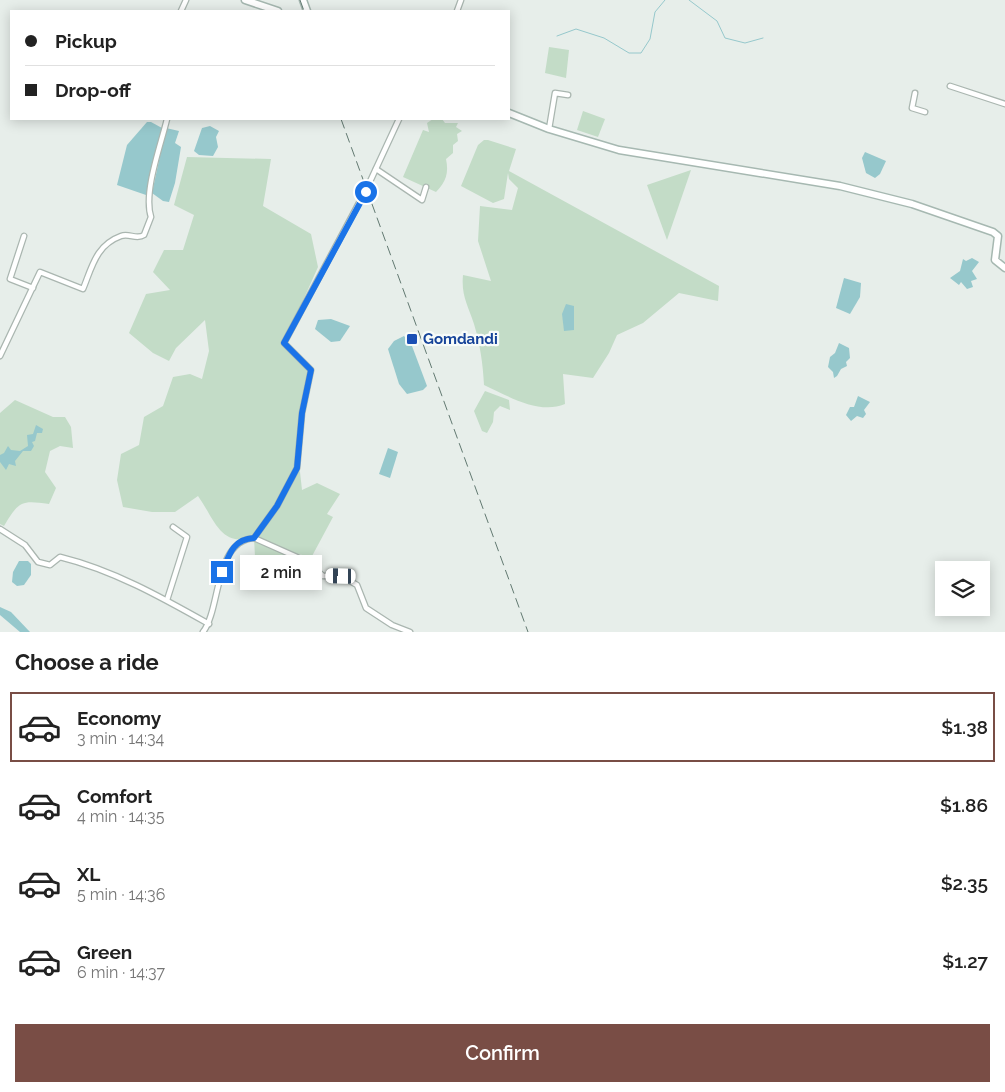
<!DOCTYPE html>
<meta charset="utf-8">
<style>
body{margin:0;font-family:Raleway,sans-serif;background:#f2f2f2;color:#222;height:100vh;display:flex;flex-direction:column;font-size:19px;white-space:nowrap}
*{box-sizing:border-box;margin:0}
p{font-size:16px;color:#767676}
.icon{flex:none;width:28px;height:28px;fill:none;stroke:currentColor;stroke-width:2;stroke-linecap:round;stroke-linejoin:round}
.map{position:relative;height:632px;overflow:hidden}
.panel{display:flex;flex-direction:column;background:#fff;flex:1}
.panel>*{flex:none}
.banner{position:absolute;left:10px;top:10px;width:500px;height:110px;border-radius:0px;box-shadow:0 2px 12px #0003;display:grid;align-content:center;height:110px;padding:0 15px;background:#fff}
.tools{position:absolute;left:935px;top:561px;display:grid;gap:10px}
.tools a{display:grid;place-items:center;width:55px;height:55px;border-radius:0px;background:#fff;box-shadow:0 2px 12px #0003;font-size:25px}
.end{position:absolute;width:22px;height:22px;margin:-11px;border:6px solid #1a73e8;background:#fff;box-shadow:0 0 0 2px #fff}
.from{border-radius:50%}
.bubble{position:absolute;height:35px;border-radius:0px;background:#fff;box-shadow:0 2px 12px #0003;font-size:16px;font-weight:600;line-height:35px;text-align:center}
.car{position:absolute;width:15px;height:30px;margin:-15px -8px;border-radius:6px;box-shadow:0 0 4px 1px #0007;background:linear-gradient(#fff 24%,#345 0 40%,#fff 0 76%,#345 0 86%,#fff 0)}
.banner b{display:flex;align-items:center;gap:18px;height:48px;font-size:19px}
.banner b+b{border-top:1px solid #e0e0e0}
.banner i{width:12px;height:12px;background:#222}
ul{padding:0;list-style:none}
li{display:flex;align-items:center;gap:15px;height:70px;margin:0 10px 8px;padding:0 5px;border:2px solid transparent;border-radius:0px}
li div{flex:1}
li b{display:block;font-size:19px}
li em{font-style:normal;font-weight:600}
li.selected{border-color:#794d45}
li>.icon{width:45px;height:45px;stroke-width:1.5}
h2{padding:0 15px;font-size:22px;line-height:60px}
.cta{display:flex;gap:10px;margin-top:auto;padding:10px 15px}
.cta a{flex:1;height:58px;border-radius:0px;background:#794d45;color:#fff;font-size:20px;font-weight:600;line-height:58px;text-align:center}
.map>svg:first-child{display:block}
.green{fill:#c3dcc7}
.water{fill:#96c8cc}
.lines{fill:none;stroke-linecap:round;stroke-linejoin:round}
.stream{stroke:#96c8cc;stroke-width:1}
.street-casing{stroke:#aab6b0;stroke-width:7}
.secondary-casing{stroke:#a6b8b1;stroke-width:9}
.street{stroke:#fff;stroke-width:4.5}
.secondary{stroke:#fff;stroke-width:6}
.rail{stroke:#627971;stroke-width:1;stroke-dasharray:10 5;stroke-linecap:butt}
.route{stroke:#1a73e8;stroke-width:6}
.transit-dot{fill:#1a4fb4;stroke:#f7fbf9;stroke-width:2}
.labels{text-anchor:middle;stroke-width:4.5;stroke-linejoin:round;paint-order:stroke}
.transit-label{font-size:15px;font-weight:bold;fill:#164399;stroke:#f7fbf9;text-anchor:start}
</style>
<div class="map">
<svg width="1005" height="632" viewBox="0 0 1005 632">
<rect width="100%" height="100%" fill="#e7eeea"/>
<g class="green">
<polygon points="549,47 569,50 566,78 545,73"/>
<polygon points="583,111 605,119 598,137 577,130"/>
<path d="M442,119l3,4h13l-2,4 6,4 -5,3 1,7 -5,4v8l-7,6c3,14 0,23 -10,33l-33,-15 20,-47 6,2 -2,-9 6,-4z"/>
<path d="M484,140h4l28,9 -7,22 210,115 -1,15 -39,-8 -36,30 -26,12 -8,18 -16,25 -30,-4 2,30c-26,11 -57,-8 -81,-19 -1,-21 -4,-41 -10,-61 -6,-19 -13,-28 -11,-49l28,6 -13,-40 2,-35 32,4 6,-22 -9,-9 -1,-6 -4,26 -11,4 -32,-17 17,-41z"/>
<path d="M187,157l84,2 -8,47 48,28 7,33 -34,76 27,27 -14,98 3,4 2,18 15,-7 23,11 -13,20 6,3 -22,41 -12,-4 -10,8 -9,12 -25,-17 -1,-19c-34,9 -39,-18 -56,-42l-23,16h-23l-29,-5 -6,-27 4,-26 18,-9 5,-28 19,-11 10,-29 17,-3 12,5 7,-28 -4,-31 -29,28 -7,13 -16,-8 -24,-20 17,-39 24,-4 -17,-18 11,-22h19l11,-35 -20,-10z"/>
<polygon points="691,170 667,240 647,185"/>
<polygon points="485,391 509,400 510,410 500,406 494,412 493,422 487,433 482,431 474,411"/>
<path d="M15,400l38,17h12l6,10 2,21 -13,-2 -10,5 -5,21 11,16 -7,16c-28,-4 -30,-3 -45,22l-4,-2v-111z"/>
</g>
<g class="water">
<polygon points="147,122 151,122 162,128 146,195 117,185 127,145"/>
<polygon points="210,126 219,131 216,137 218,147 213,156 199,155 194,151 202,128"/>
<polygon points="166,128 179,131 175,143 181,147 175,183 169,202 163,201 152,193"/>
<polygon points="865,152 886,161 880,174 875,178 866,173 862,158"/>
<polygon points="972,258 979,262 972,271 977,279 971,281 973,287 967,289 961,282 959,285 950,278 960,271 963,259 966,261"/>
<polygon points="844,278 861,283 860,297 850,314 836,308"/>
<polygon points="566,304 574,306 574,330 564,331 562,314"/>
<polygon points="331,319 350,326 340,341 331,342 315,329 318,320"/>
<polygon points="404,336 412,346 427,386 423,390 407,394 399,384 388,349 394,341"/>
<polygon points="839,343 849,348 850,358 846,362 847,366 841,369 837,376 834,378 833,372 828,367 830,357 835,353"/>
<polygon points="858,396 870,402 864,410 866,414 863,418 857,416 851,421 846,415 850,407 854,407"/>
<polygon points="36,425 43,429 42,433 37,433 35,441 32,442 34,446 31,451 23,451 15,461 16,466 9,464 6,470 0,462 0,455 4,453 8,446 11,450 20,451 28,446 27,435 33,434"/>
<polygon points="388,448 398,452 390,478 379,474"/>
<polygon points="19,561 28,561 31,564 31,575 24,585 17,586 12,582 13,572"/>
<polygon points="0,607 11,612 30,632 20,632 0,615"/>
</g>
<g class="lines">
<g class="stream">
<polyline points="689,0 717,21 725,38 745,43 763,38"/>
<polyline points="557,36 576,29 604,38 629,53 641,53 650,39 655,12 665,0"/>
</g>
<defs>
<g id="street">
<polyline points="181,11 186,0"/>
<polyline points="457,11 461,0"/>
<polyline points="950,86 1005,104"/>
<polyline points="915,93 912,108 925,112"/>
<polyline points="549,129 555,93 568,95"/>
<polyline points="376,169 422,200 426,187"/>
<polyline points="24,236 10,279 33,288"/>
<path d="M0,356l40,-84 43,17c9,-22 13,-44 38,-53 8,-3 16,4 23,-1l7,-18c-8,-25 10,-72 16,-98"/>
<path d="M0,529l25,16 13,17 12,3 10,-8c53,13 101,40 149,67"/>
<polyline points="254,538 308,562 323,576 341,576 357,585 366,608 392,625 410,632"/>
<polyline points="167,600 187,537 173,527"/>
<path d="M203,632c18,-23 11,-91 51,-94l23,-32 20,-38 5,-55 9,-43 -27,-27 83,-155 32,-69"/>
</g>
<g id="secondary">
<polyline points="245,0 278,11"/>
<polyline points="303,0 307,11"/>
<polyline points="509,113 549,129 619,150 840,186 912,204 993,232 998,236 995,260 1005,268"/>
</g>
</defs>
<use href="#street" class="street-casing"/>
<use href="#secondary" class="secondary-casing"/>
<use href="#street" class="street"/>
<use href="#secondary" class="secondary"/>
<g class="rail">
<polyline points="300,0 304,11"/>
<polyline points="341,119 528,632"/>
</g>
</g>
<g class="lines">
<path class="route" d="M222,572c7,-17 11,-33 32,-34l23,-32 20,-38 5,-55 9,-43 -27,-27 82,-151"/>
</g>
<rect class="transit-dot" x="406" y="333" width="12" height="12" rx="2.5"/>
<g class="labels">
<g class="transit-label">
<text x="423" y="344">Gomdandi</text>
</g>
</g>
</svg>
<div class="tools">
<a><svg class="icon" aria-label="layers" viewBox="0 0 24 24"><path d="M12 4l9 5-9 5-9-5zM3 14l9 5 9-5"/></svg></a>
</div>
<i class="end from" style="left:366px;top:192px"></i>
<i class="end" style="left:222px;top:572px"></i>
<div class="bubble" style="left:240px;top:555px;width:82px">2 min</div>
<i class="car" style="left:341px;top:576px;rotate:271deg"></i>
<div class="banner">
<b><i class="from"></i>Pickup</b>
<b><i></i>Drop-off</b>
</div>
</div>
<section class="panel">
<h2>Choose a ride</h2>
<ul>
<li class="selected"><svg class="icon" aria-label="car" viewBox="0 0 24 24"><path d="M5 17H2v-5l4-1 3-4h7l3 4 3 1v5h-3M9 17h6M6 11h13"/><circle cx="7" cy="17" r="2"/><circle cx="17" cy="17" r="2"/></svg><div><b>Economy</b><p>3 min · 14:34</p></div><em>$1.38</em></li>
<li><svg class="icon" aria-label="car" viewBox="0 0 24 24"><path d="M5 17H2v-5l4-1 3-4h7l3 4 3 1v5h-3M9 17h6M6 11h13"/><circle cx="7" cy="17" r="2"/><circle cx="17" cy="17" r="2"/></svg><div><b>Comfort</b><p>4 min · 14:35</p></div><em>$1.86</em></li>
<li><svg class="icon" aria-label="car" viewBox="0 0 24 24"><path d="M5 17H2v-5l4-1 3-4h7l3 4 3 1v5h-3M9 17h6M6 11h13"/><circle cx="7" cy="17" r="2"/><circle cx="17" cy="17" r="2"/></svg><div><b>XL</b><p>5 min · 14:36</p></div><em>$2.35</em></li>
<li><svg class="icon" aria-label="car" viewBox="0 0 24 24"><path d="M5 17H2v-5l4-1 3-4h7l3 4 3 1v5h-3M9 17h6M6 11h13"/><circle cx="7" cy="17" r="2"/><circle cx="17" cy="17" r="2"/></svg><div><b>Green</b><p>6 min · 14:37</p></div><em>$1.27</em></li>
</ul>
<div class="cta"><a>Confirm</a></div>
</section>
